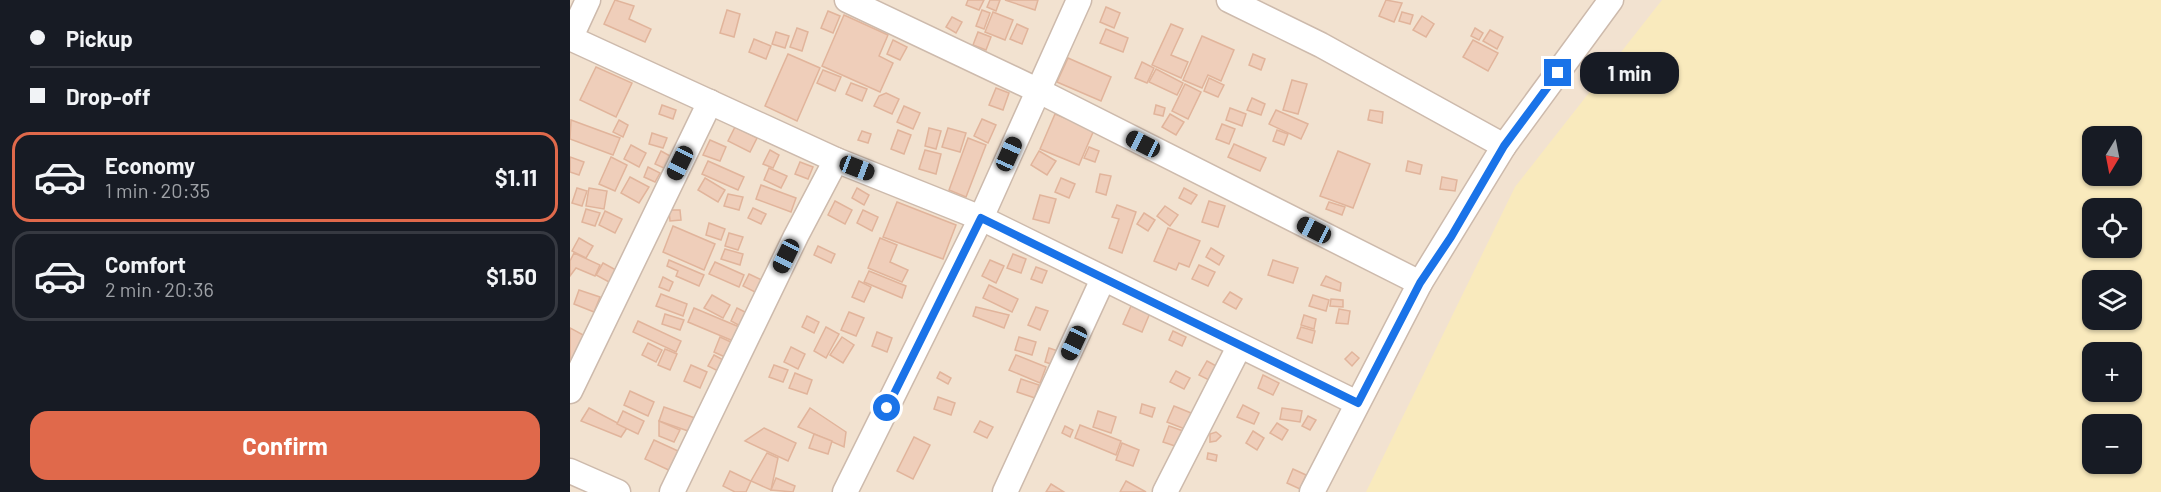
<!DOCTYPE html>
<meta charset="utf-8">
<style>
body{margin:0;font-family:Barlow,sans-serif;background:#20242c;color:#f1f3f6;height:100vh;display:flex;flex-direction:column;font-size:22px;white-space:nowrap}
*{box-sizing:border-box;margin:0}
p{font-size:20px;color:#9ea1a6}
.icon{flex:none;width:33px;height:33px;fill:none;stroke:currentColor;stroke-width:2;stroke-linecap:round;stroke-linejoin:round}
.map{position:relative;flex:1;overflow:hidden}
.panel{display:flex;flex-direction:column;background:#171b24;width:570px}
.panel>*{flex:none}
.hud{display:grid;align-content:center;height:132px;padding:0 30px;background:#171b24}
.needle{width:39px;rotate:190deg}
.tools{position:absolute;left:1512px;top:126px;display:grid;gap:12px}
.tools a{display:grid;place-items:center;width:60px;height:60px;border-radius:12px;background:#171b24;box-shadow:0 2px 4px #0004;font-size:30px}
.end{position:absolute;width:27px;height:27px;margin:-14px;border:8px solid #1a73e8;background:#fff;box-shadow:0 0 0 3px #fff}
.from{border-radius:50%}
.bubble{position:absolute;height:42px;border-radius:18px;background:#171b24;box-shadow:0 2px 4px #0004;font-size:20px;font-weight:700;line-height:42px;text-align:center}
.car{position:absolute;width:18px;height:36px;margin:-18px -9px;border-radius:8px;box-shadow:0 0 4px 2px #0007;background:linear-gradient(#222 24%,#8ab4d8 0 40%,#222 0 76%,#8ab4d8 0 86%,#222 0)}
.hud b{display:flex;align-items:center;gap:21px;height:57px;font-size:22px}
.hud b+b{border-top:2px solid #363941}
.hud i{width:15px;height:15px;background:#f1f3f6}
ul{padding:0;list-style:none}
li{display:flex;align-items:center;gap:18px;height:90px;margin:0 12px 9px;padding:0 18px;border:3px solid #363941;border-radius:18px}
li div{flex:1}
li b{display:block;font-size:22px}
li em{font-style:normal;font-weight:700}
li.current{border-color:#e0694b}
li>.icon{width:54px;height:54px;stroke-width:1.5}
.action{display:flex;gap:12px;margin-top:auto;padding:12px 30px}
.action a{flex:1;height:69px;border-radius:18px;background:#e0694b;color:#fff;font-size:24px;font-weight:700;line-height:69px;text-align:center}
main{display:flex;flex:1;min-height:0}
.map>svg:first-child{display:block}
.residential{fill:#f2e2d0;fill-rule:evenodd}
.sand{fill:#f9eabd;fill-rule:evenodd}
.building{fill:#efceba;stroke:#e1b49b;stroke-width:1.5}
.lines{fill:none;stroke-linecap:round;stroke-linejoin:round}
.street-casing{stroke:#cdbaac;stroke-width:27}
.street{stroke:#fff;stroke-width:24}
.route{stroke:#1a73e8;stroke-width:8}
</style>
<main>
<section class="panel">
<div class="hud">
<b><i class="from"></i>Pickup</b>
<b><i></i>Drop-off</b>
</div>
<ul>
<li class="current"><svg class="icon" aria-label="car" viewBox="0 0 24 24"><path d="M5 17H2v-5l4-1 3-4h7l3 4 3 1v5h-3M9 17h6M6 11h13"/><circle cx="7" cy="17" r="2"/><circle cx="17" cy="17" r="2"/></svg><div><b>Economy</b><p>1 min · 20:35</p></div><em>$1.11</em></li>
<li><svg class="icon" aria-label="car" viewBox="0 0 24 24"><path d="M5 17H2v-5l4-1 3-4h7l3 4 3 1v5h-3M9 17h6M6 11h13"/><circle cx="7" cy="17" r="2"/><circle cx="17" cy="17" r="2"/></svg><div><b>Comfort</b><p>2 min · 20:36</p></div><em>$1.50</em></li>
</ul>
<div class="action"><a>Confirm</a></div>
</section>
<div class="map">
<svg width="1591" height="492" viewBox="0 0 1591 492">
<rect width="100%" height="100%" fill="#fbf0e1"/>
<path class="residential" d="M0,0h1591v492h-1591zM1522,136h40v40h-40zM1522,208h40v40h-40zM1522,280h40v40h-40zM1522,352h40v40h-40zM1522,424h40v40h-40z"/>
<path class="sand" d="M1092,0h499v492h-795l149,-305zM1522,136h40v40h-40zM1522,208h40v40h-40zM1522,280h40v40h-40zM1522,352h40v40h-40zM1522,424h40v40h-40z"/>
<g class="building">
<polygon points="45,0 64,6 59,19 81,29 75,42 34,24"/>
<polygon points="398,0 414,0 409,10 396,5"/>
<polygon points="420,0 430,0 426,11 417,7"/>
<polygon points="435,0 468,0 465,10"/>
<polygon points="816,0 832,3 824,22 809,16"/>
<polygon points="536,7 550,13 544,28 530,22"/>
<polygon points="157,10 170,14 164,37 150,33"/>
<polygon points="412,10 420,13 414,29 406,26"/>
<polygon points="258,11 270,16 263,33 251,28"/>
<polygon points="423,12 443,20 435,40 415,32"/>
<polygon points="832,12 843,15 840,24 829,21"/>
<polygon points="274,15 318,35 309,56 323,63 310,92 252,66"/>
<polygon points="852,16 864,24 856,37 843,30"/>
<polygon points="382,17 392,22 386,33 376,27"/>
<polygon points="447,24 458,29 452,44 440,39"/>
<polygon points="601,24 613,29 601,55 618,62 611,78 582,65"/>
<polygon points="227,28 238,32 232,51 220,47"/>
<polygon points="905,28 913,33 909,40 901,36"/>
<polygon points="536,29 558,38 553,52 530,43"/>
<polygon points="920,30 933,37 927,49 913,41"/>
<polygon points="206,32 219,36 215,48 202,44"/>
<polygon points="408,32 421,37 416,50 403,45"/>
<polygon points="632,36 664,50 651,81 638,75 632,88 613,80"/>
<polygon points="184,39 201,46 196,59 179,52"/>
<polygon points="323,40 337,47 330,60 317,54"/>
<polygon points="903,40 928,53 918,71 893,57"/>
<polygon points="218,54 250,68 227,121 195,106"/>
<polygon points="683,54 695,59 691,70 679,65"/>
<polygon points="498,58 541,77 531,101 487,82"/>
<polygon points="572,62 584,68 577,83 565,78"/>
<polygon points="26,67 62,83 46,117 10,100"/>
<polygon points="586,69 613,83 607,95 579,82"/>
<polygon points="253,70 271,77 265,91 247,83"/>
<polygon points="639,78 654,85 648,97 634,91"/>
<polygon points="722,80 737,84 728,114 713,110"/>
<polygon points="281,83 297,89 292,101 276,94"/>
<polygon points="615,84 631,92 618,119 602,111"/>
<polygon points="426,88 439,93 433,110 419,105"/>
<polygon points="316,93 329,99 322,114 304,106 309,96"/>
<polygon points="682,98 695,104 691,115 677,110"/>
<polygon points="92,105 106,110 103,119 89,114"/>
<polygon points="586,105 595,108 593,116 584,114"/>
<polygon points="334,106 350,113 343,129 327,122"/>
<polygon points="660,108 676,114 672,126 656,120"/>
<polygon points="706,110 738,124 731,139 699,124"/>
<polygon points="800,110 813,112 812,123 798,120"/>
<polygon points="485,114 524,130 509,165 470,149"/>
<polygon points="600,114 614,122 606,135 592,127"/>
<polygon points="412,119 426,125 418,143 404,136"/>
<polygon points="1,120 50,138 43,155 0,139"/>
<polygon points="49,120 58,125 53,137 43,132"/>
<polygon points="652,124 665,129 659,144 646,139"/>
<polygon points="165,127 187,138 180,152 158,141"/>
<polygon points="359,128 371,131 366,149 355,146"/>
<polygon points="378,128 396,133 390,152 372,147"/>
<polygon points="328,130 341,135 334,154 321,149"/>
<polygon points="707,130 718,134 714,145 703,141"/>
<polygon points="292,131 301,134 298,143 288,140"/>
<polygon points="82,133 97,138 93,148 79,144"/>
<polygon points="398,138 416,145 396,197 379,190"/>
<polygon points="140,140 156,147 150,161 133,155"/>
<polygon points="664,144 696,158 690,171 658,157"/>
<polygon points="61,145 76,153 69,167 54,159"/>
<polygon points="519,147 529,151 525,162 514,158"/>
<polygon points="200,150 209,155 203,168 193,164"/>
<polygon points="355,150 371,154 366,174 349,169"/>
<polygon points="91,151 102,157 96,169 85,164"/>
<polygon points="469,151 486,161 477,175 461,165"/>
<polygon points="768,151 800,164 783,208 750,196"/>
<polygon points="0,157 14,162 9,175 0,172"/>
<polygon points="41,157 57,165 45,191 29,184"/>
<polygon points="138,161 174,177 168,190 132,174"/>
<polygon points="838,161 852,165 850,174 836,171"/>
<polygon points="230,162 243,167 238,179 225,174"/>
<polygon points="78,167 90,173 85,182 74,177"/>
<polygon points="199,168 217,176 211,188 194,180"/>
<polygon points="530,174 541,176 536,195 526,192"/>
<polygon points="60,177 79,187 69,203 51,193"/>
<polygon points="872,177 887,180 885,191 870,189"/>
<polygon points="135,178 155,190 148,202 128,190"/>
<polygon points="491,178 505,184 499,198 485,192"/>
<polygon points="191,185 226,198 221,212 186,199"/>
<polygon points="7,188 17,191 12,206 2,203"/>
<polygon points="19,188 37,191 34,209 16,206"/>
<polygon points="287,188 299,195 294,205 282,198"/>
<polygon points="614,188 627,195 621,204 609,198"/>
<polygon points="158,194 173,197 169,210 154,206"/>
<polygon points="470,195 486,199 479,223 463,219"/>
<polygon points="265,201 282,210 275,224 258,215"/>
<polygon points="639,201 655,206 648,227 632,222"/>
<polygon points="327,202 386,225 373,259 313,237"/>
<polygon points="759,202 775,207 772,215 756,209"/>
<polygon points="547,205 566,212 552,253 539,248 549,219 542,217"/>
<polygon points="595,206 608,215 600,226 587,216"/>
<polygon points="183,208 196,214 191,224 178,218"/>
<polygon points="16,209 30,213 25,226 12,222"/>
<polygon points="99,210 110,210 111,220 100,221"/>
<polygon points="293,210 308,217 302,231 287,223"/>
<polygon points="35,211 52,219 45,233 29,225"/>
<polygon points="574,213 585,220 578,231 567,224"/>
<polygon points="139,223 155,229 151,240 136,235"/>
<polygon points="103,226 145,244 134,270 93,252"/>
<polygon points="598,228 630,241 619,267 609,263 606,270 584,261"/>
<polygon points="159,233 173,237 168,250 155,246"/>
<polygon points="9,238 23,246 16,258 2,251"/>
<polygon points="310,238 327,245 320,262 338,270 332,282 298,268"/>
<polygon points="248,246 265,254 261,263 244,255"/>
<polygon points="641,248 654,256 649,265 636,257"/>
<polygon points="155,249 173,254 170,265 151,259"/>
<polygon points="4,253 30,265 25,276 6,268 0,276 0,261"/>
<polygon points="443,254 456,259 451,273 437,268"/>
<polygon points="99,260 134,275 129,286 106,276 108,271 97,266"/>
<polygon points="420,260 434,266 426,283 412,276"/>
<polygon points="703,260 728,268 723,283 698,275"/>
<polygon points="145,262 174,275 169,287 139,274"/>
<polygon points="33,263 46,270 39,282 26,275"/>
<polygon points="629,265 645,272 638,286 622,279"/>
<polygon points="466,267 477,271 472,283 461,279"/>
<polygon points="299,271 336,286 332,298 294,282"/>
<polygon points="179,274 194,281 187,293 173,286"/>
<polygon points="756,276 771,283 770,291 751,285"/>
<polygon points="93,277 103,282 99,291 89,287"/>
<polygon points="289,281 301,287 294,302 282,297"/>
<polygon points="419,285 448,299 442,312 413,298"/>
<polygon points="9,290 30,297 24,312 4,304"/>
<polygon points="660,292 672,299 666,309 653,302"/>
<polygon points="91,294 117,304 113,316 86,306"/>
<polygon points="142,295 160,305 153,318 134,308"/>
<polygon points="743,295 759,300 756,311 739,306"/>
<polygon points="761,299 773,300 773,307 760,306"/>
<polygon points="561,306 580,313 572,332 553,324"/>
<polygon points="406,307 439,315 434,328 403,316"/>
<polygon points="466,307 478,311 470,330 458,325"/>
<polygon points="124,308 174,329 168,343 118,322"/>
<polygon points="167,308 179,314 172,327 161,321"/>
<polygon points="769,309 780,311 778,324 766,323"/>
<polygon points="279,312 294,318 286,336 271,330"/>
<polygon points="95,314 114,320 110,330 92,324"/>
<polygon points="734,315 746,319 744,329 731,325"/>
<polygon points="237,316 249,322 244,333 232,327"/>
<polygon points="68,321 111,341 106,352 63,332"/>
<polygon points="256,327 269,334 256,358 244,351"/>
<polygon points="731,327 745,331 742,343 727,338"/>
<polygon points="0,328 17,337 2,365 0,363"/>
<polygon points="603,331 616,337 612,346 599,340"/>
<polygon points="307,332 322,338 317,352 302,346"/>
<polygon points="150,337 163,343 157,358 144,352"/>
<polygon points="272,337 284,345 273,363 260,355"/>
<polygon points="449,337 466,342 462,355 445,350"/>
<polygon points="78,343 92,350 86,362 72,355"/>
<polygon points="221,347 235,354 228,369 214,362"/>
<polygon points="479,348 491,352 487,366 475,362"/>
<polygon points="95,349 107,354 100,370 88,365"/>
<polygon points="782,352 789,358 782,366 775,359"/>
<polygon points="144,355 157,362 152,373 138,366"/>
<polygon points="446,355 476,367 470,383 439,370"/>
<polygon points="637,361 650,368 643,382 629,375"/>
<polygon points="121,365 137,372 130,388 114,381"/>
<polygon points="204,365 218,370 213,382 199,377"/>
<polygon points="606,371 620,378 614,389 600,382"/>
<polygon points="370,372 381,378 378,384 367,378"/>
<polygon points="225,373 242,380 237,394 219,388"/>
<polygon points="693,375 709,383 703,395 688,388"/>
<polygon points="451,379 469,385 465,398 447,392"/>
<polygon points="60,391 84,402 78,416 54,405"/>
<polygon points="368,397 385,403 381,415 364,409"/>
<polygon points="572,404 585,408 582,417 570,413"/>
<polygon points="673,405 689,413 684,424 667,417"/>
<polygon points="604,406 626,415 620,431 597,422"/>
<polygon points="94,407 125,418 121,432 89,421"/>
<polygon points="19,408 57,428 51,437 11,421"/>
<polygon points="240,408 276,432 274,447 228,427"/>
<polygon points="712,408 732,411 730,422 710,419"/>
<polygon points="53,411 74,421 68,434 47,424"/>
<polygon points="528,411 546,417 541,433 523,427"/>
<polygon points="738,416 746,420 740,430 732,426"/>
<polygon points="89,421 110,430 104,442 89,436"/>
<polygon points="410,421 423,427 417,438 404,432"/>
<polygon points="707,423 718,430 712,440 700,433"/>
<polygon points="510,425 551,441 546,455 505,438"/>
<polygon points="495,426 503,430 500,437 492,433"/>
<polygon points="599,426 619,433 614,449 593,442"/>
<polygon points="194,428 226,443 218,461 175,441"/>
<polygon points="683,431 694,438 687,450 676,443"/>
<polygon points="646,432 651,436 646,441 640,442 640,434"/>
<polygon points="244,434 262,441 258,454 239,448"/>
<polygon points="344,437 360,445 343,479 327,471"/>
<polygon points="84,440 119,456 105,473 75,459"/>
<polygon points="552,443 569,450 563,466 546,460"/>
<polygon points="197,453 208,458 201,490 181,481"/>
<polygon points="638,453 647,455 646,461 637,459"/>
<polygon points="723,469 736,475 730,489 717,483"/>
<polygon points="160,471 181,481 176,492 165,492 153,486"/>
<polygon points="206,478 225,486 223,492 201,490"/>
<polygon points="556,481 576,492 550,492"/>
<polygon points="481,484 494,492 476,492"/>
</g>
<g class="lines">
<defs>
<g id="street">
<polyline points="277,0 467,90 850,283"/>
<polyline points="659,0 751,45 934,146"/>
<polyline points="0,38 266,160 411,218 787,403"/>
<polyline points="0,39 18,0"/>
<polyline points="0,391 140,102"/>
<polyline points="0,471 48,492"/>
<polyline points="102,492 226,236 266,160"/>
<polyline points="275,492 411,218 509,0"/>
<polyline points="435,492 533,279"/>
<polyline points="595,492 669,347"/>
<polyline points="742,492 850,283 934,146 1041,0"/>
</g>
</defs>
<use href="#street" class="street-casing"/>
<use href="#street" class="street"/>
</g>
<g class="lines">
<polyline class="route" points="317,408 411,218 788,403 850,283 881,237 934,146 988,73"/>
</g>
</svg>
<div class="tools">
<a><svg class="needle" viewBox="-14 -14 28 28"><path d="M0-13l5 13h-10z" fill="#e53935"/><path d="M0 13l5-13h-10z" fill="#9ea1a6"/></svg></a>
<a><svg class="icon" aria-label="locate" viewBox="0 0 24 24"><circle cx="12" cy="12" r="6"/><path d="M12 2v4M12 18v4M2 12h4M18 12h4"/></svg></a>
<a><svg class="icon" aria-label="layers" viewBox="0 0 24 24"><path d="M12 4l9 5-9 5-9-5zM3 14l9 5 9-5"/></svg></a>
<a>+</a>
<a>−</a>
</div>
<i class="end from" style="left:317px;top:408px"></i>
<i class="end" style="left:988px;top:73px"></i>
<div class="bubble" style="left:1010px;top:52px;width:99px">1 min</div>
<i class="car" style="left:573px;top:144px;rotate:297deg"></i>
<i class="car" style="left:439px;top:154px;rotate:24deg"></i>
<i class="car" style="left:110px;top:163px;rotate:206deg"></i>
<i class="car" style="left:287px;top:168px;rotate:111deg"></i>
<i class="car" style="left:744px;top:230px;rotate:297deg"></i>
<i class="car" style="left:216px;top:256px;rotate:206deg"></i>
<i class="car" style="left:504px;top:343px;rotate:205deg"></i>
</div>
</main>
